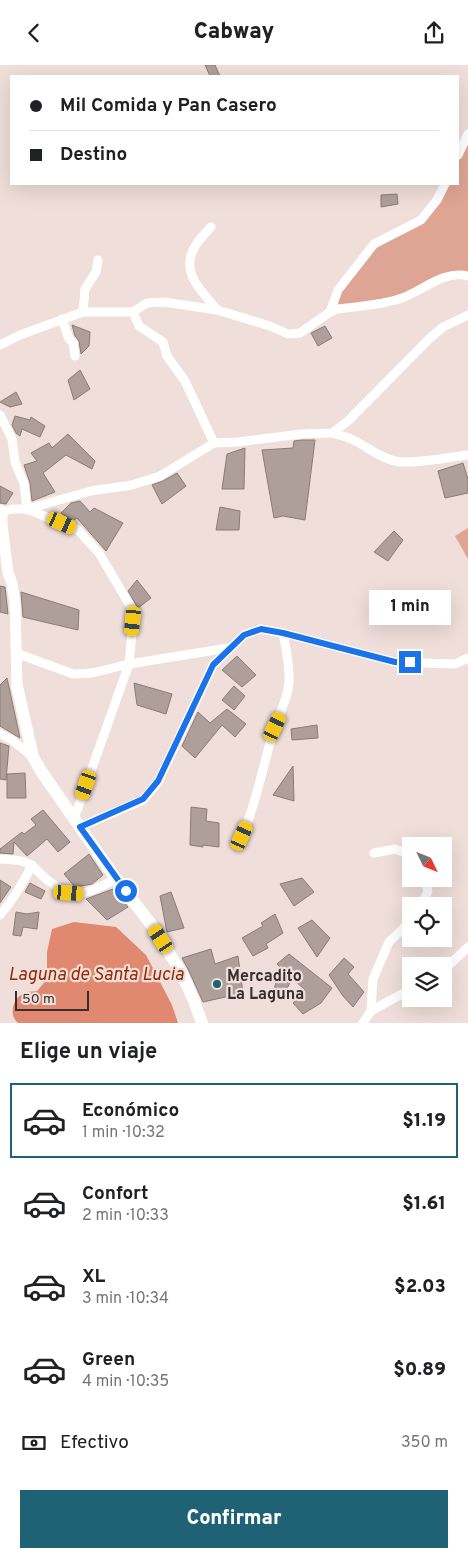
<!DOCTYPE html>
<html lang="es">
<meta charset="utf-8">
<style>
body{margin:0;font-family:Overpass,sans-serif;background:#f6f6f6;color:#202124;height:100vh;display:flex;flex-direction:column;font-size:19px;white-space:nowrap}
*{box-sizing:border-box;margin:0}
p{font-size:16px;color:#757577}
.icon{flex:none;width:28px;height:28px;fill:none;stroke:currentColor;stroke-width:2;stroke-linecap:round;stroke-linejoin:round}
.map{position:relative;height:958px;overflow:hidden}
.sheet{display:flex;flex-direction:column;background:#fff;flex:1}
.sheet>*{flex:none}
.top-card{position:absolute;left:10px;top:10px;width:449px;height:110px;border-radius:0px;box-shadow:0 5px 20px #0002;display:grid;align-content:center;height:110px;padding:0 20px;background:#fff}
.needle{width:32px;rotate:133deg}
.fabs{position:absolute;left:402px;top:772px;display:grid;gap:10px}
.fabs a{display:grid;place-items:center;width:50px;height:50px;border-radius:0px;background:#fff;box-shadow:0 5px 20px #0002;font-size:25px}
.scale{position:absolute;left:15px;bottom:12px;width:74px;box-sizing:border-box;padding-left:5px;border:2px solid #37302e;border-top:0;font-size:14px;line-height:18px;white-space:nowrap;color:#37302e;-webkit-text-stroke:4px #efded9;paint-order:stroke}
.end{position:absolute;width:22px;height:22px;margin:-11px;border:6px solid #1a73e8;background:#fff;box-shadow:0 0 0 2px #fff}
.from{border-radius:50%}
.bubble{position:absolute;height:35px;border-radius:0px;background:#fff;box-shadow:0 5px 20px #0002;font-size:16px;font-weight:800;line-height:35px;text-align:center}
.car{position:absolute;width:15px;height:30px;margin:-15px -8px;border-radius:6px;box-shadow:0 0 4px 1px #0007;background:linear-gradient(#f5c518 24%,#345 0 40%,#f5c518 0 76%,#345 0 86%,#f5c518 0)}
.top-card b{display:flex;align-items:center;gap:18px;height:48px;font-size:19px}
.top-card b+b{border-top:1px solid #e0e0e0}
.top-card i{width:12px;height:12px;background:#202124}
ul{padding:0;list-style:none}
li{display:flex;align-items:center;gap:15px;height:75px;margin:0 10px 8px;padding:0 10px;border:2px solid transparent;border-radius:0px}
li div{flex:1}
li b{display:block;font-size:19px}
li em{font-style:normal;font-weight:800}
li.active{border-color:#1f6175}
li>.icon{width:45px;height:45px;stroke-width:1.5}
h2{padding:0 20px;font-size:22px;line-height:60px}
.pay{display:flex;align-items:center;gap:12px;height:55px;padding:0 20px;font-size:19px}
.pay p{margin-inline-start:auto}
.action{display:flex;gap:10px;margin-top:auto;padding:10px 20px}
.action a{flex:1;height:58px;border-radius:0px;background:#1f6175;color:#fff;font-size:20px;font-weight:800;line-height:58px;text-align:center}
header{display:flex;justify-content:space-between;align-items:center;height:65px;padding:0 20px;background:#fff;font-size:22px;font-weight:800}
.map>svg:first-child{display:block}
.green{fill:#dea594}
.water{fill:#e18970}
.building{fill:#af9f9a;stroke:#8b7b76}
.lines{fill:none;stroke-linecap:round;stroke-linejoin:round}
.minor{stroke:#fff;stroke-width:9}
.tertiary{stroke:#fff;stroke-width:11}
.secondary{stroke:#fff;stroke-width:12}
.route{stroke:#1a73e8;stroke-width:6}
.poi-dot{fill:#1f6175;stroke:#efded9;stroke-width:2}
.labels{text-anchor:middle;stroke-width:4.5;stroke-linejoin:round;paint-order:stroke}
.poi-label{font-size:16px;font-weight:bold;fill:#37302e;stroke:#efded9;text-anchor:start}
.water-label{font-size:18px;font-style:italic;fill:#902904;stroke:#efded9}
</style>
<header><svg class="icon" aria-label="back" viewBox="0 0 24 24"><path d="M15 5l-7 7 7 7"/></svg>Cabway<svg class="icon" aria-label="share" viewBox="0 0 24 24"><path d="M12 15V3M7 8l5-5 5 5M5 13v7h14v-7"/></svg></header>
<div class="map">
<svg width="468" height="958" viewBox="0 0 468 958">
<rect width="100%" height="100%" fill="#efded9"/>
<g class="green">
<polygon points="468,69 468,214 439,216 409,232 337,244 340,225 375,180 421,155 445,119 458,119 458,91"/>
<polygon points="468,463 468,494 455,471"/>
</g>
<path class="water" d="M74,857l42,5 30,28 26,50 6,18h-160c-10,-8 -5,-26 7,-30 3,-2 8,-1 12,-2l10,-12v-27l5,-23z"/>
<g class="building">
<polygon points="205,0 215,0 220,11 210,11"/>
<polygon points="397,129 398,139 381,142 381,130"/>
<polygon points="72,260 90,267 89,281 81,289 79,276 75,271"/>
<polygon points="325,261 332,273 318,281 311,268"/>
<polygon points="80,305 90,324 74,335 68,315"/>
<polygon points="16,327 22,339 10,342 0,337"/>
<polygon points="15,351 30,355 31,352 45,361 40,372 22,364 20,371 16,368 12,360"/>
<polygon points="68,369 95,396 92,404 66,390 43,408 55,427 32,436 30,418 24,400 37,396 31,388 49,378 52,383"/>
<polygon points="302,375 315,375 305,455 283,451 274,453 262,385 293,383 294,376"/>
<polygon points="245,383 244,424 222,424 227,389"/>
<polygon points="463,398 468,414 468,428 445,433 438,406"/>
<polygon points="177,408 186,421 162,439 152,420 163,416"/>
<polygon points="0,421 13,428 6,439 0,438"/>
<polygon points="80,436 90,447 94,443 123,458 106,486 77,453 73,456 61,448 71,438"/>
<polygon points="220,442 240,446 239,465 216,465"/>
<polygon points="394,466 403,475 388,496 374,487"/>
<polygon points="137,515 151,533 138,543 128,526"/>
<polygon points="0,521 5,522 8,549 0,547"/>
<polygon points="21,527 79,545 78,565 23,552"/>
<polygon points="237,591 256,610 242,622 222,605"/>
<polygon points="7,613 9,622 20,673 0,661 0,620"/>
<polygon points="134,618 172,629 166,649 137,640"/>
<polygon points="234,621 245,631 234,645 222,635"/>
<polygon points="227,644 246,659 235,672 222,660 195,693 182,681 198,647 210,658"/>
<polygon points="317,660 318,673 292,675 291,664"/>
<polygon points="0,678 9,681 6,715 0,714"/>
<polygon points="293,701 294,736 273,730"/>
<polygon points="25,708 26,733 7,733 7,709"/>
<polygon points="191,742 207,744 206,756 219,758 219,782 203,780 203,782 190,780"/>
<polygon points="43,745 70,777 58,787 47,774 27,791 14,777 13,789 0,788 0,784 22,767 24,769 36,760 31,754"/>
<polygon points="89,789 103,810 92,819 75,822 64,809"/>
<polygon points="302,813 314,827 294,841 280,819"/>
<polygon points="0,815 11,822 0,838"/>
<polygon points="30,818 45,826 41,834 25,827"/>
<polygon points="113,824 128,842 107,855 86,834"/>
<polygon points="171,827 184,863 167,867 160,831"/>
<polygon points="16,847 27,849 39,847 37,864 23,862 21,871 13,870"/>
<polygon points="275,849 283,868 266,879 268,883 253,891 242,873 263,861 261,858"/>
<polygon points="312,855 330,873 317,892 298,863"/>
<polygon points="211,884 215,899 238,891 243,928 203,937 189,906 182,893"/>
<polygon points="289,889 332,923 321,938 303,949 293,938 305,925 292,913 283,932 274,925 280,902 277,899"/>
<polygon points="344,893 354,902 348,909 364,927 353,942 343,931 329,910"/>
</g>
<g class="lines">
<g class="minor">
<polyline points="458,90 468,69"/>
<path d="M211,162c-17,17 -30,34 -14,58 6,9 14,17 20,25"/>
<polyline points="83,247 85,224 96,207 98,195"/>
<polyline points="133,247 139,261 163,277 167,291 185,316 214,378"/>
<polyline points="330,247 338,225 374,179 421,155 437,135 445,119"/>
<polyline points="62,254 69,274 73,277 75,291"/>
<path d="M0,280l20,-10 63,-23h50l14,-9 17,-1 53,8 53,16 18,8 12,-1 30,-21 7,-3c20,-2 42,-4 62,-10 23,-7 43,-29 69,-23"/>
<polyline points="0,350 12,374 15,397 24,419 27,444 78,465 99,488 132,544 133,557 129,599 74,754"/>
<path d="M332,368c6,2 13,3 19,6 16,7 26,18 44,22 17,4 54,-4 73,-6"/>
<polyline points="2,447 12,444 27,444 91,426 132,420 160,411 214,378 238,377 301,369 332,368 348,356 429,274 443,262 468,250"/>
<polyline points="16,588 73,609 92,608 129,599 228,583"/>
<polyline points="0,669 12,675 33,692"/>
<polyline points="80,762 143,735 158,717 213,600 244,570 261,564 283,568 395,597 455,599 468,593"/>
<path d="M242,771c15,-34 21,-71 32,-107 5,-16 14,-29 15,-47 1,-16 -3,-33 -6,-49"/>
<polyline points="374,788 395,784 411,790"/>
<path d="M0,794c9,1 19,0 27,4 7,3 12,10 18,15 29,24 41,16 71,1"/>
<polyline points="421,841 428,826 425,814"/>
<path d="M0,850c13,-15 23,-32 32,-50"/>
<polyline points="444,905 468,882"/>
<polyline points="371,946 411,924"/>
<polyline points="363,958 371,946 373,914 389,877 411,856"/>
</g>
<polyline class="tertiary" points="0,445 2,447 2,460 8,508 12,518 15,538 17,621"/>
<polyline class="secondary" points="17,621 33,692 41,706 116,814 154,863 182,909 194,936 202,958"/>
</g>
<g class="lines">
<polyline class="route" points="126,826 80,762 143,734 158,716 213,600 244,570 261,564 283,568 395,597 410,597"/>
</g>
<circle class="poi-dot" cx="217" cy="919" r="5"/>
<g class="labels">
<g class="poi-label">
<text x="227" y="916">Mercadito<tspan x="227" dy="18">La Laguna</tspan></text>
</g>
<g class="water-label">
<text x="96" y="915">Laguna de Santa Lucia</text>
</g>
</g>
</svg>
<div class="fabs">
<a><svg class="needle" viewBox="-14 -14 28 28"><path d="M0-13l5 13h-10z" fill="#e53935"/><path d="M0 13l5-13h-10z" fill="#757577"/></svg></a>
<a><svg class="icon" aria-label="locate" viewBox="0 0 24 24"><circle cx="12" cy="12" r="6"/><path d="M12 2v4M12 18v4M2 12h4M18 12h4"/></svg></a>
<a><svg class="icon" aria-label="layers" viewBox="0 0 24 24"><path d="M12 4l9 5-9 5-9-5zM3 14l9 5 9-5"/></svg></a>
</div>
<div class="scale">50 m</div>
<i class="end from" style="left:126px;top:826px"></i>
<i class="end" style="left:410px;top:597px"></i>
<div class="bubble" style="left:369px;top:525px;width:82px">1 min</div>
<i class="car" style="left:62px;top:458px;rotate:114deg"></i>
<i class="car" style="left:133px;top:556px;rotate:186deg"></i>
<i class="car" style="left:275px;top:662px;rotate:25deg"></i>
<i class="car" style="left:86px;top:720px;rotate:199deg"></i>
<i class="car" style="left:242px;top:771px;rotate:24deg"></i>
<i class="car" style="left:69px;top:828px;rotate:94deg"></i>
<i class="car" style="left:161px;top:874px;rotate:327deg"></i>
<div class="top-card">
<b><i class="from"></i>Mil Comida y Pan Casero</b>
<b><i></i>Destino</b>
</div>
</div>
<section class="sheet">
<h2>Elige un viaje</h2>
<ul>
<li class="active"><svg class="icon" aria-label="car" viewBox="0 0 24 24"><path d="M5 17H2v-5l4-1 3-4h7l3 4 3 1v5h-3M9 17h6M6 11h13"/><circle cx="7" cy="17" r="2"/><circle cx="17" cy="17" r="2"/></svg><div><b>Económico</b><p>1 min · 10:32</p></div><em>$1.19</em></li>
<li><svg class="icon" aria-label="car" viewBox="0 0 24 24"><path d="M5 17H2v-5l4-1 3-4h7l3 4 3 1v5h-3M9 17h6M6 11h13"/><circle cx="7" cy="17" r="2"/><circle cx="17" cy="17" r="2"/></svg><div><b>Confort</b><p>2 min · 10:33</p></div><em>$1.61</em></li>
<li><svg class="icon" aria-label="car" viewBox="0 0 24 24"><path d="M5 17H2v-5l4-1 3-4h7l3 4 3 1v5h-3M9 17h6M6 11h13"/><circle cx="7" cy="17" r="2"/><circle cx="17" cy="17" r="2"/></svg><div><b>XL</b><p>3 min · 10:34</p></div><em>$2.03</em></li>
<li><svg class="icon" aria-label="car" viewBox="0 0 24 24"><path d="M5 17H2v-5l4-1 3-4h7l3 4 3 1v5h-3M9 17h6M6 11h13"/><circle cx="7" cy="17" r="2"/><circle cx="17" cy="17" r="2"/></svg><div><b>Green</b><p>4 min · 10:35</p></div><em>$0.89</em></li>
</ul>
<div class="pay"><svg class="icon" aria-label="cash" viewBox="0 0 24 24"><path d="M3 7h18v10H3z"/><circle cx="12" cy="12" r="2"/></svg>Efectivo<p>350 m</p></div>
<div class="action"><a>Confirmar</a></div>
</section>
